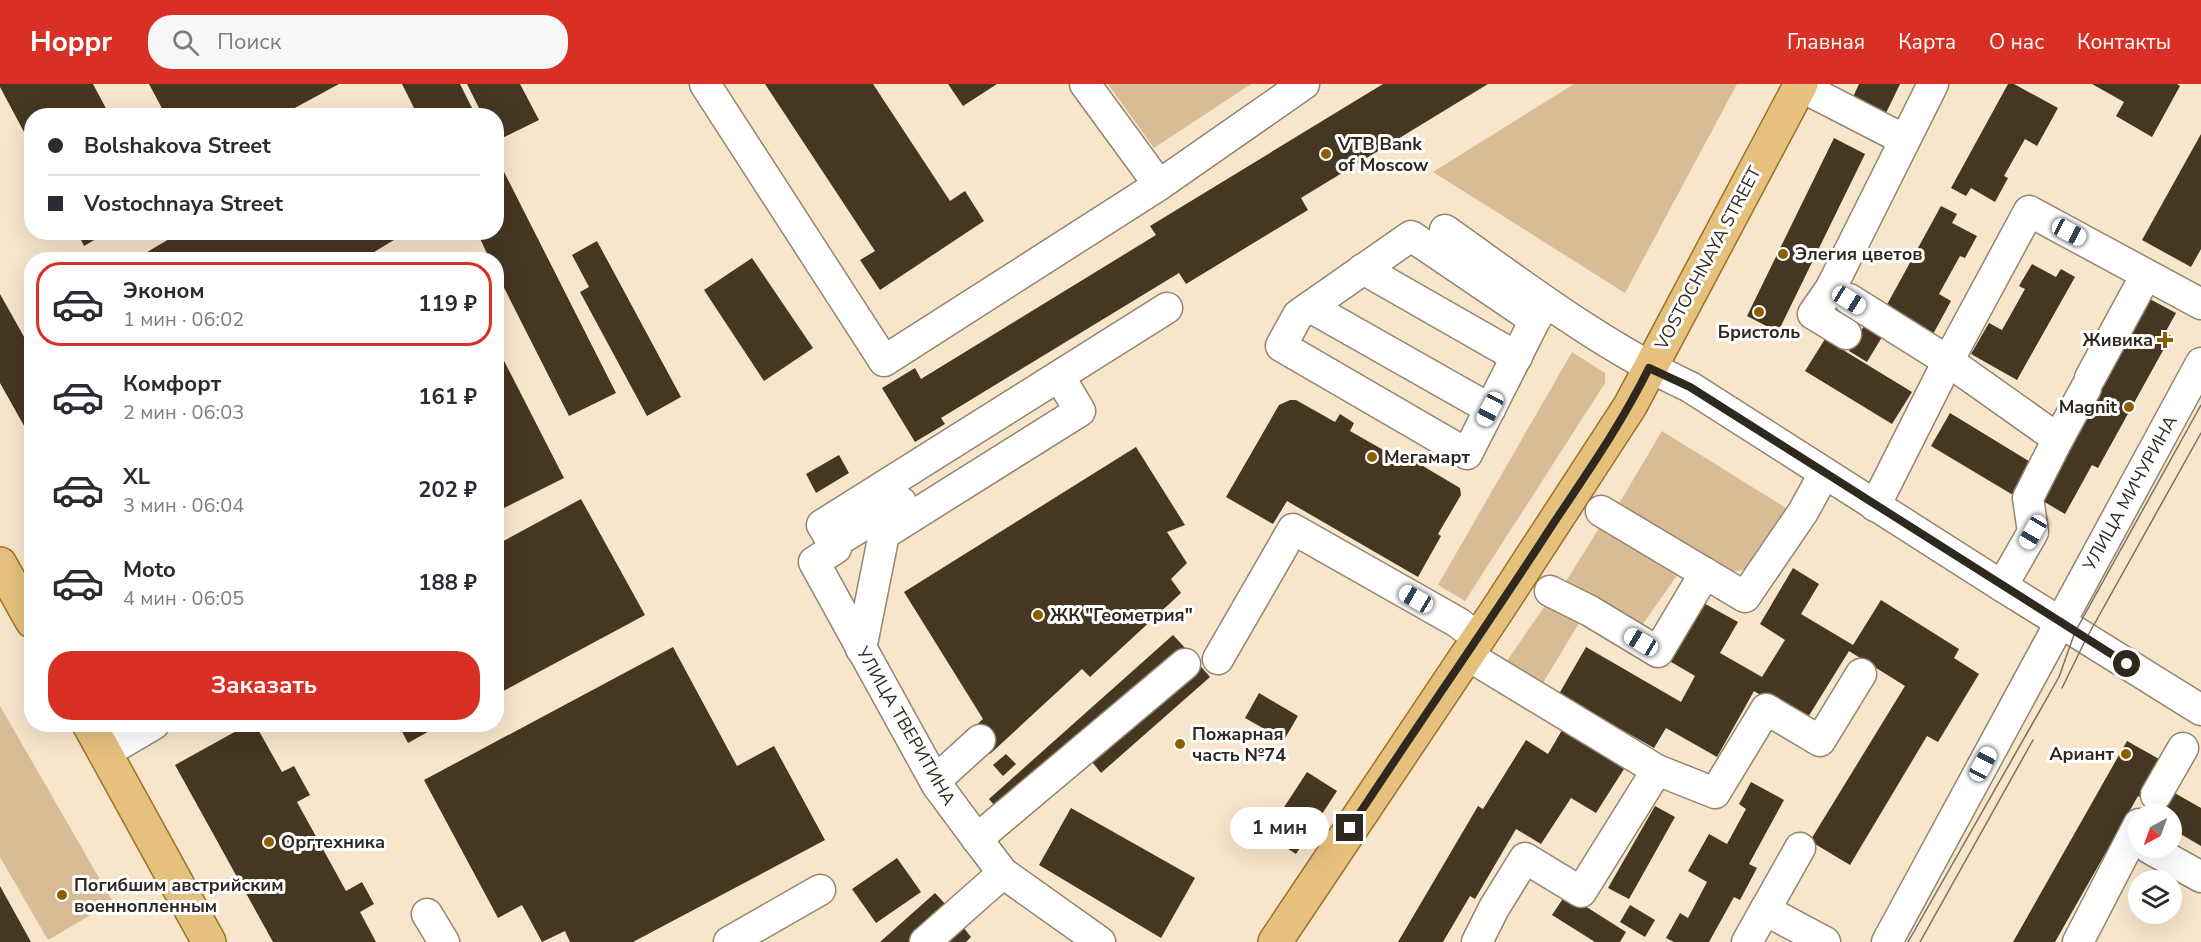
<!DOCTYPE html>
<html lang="ru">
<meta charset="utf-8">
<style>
body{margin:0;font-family:"Nunito Sans",sans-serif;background:#f7f7f7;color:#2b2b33;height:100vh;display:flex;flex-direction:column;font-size:22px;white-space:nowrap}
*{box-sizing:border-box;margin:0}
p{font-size:20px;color:#7c7c81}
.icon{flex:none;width:33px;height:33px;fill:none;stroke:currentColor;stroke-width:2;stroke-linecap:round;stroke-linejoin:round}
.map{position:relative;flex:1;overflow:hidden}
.side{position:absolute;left:24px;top:168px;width:480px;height:480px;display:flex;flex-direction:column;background:#fff;border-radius:24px;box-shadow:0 6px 24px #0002}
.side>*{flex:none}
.banner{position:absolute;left:24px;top:24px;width:480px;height:132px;border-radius:24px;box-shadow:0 6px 24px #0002;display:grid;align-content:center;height:132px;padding:0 24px;background:#fff}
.needle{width:39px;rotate:221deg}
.fabs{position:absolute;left:2128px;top:720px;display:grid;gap:12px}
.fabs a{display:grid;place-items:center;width:54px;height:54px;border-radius:50%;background:#fff;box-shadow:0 6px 24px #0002;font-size:30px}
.end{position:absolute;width:27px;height:27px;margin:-14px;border:8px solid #2f281f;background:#fff;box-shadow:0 0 0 3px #fff}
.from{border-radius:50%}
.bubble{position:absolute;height:42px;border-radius:21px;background:#fff;box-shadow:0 6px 24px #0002;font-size:20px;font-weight:700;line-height:42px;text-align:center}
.car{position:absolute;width:18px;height:36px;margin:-18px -9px;border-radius:8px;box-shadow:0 0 4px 2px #0007;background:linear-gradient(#fff 24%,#345 0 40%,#fff 0 76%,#345 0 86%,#fff 0)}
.banner b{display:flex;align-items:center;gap:21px;height:57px;font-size:22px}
.banner b+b{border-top:2px solid #e1e1e2}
.banner i{width:15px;height:15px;background:#2b2b33}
ul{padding:10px 0 0;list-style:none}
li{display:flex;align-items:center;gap:18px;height:84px;margin:0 12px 9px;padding:0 12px;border:3px solid transparent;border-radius:24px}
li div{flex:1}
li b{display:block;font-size:22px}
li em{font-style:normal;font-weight:700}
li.current{border-color:#d93025}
li>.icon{width:54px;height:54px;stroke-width:1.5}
.action{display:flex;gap:12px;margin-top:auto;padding:12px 24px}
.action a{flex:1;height:69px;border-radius:24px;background:#d93025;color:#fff;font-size:24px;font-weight:700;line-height:69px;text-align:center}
header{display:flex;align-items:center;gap:36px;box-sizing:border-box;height:84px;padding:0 30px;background:#d93025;color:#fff}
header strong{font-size:28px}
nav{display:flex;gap:33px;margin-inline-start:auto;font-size:21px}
.search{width:420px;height:54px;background:#f7f7f7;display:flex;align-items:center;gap:15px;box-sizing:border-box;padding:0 21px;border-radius:24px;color:#7c7c81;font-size:22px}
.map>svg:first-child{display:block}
.green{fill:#d7bc95}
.building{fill:#453722}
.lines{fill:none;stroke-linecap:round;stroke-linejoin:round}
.minor-casing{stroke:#95856e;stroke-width:33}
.major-casing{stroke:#9c7124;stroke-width:36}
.minor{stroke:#fff;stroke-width:30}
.major{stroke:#e6c17d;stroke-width:33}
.tram{stroke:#7c7162;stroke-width:1.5}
.route{stroke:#2f281f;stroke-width:8}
.poi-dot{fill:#8c5f03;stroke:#fff;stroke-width:2}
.labels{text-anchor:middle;stroke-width:6;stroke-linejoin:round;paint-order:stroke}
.poi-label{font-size:18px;font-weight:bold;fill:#2f281f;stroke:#fff;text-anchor:start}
.street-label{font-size:18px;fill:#2f281f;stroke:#fff}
</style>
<header>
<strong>Hoppr</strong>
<div class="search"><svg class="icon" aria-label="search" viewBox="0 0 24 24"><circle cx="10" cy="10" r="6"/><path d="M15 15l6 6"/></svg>Поиск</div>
<nav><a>Главная</a><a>Карта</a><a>О нас</a><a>Контакты</a></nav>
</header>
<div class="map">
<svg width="2201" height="858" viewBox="0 0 2201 858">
<rect width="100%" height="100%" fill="#f7e6cc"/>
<g class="green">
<polygon points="1108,0 1251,0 1154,64"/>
<polygon points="1574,0 1737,0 1625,209 1433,88"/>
<polygon points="1572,268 1605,289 1605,299 1465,517 1438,501"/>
<polygon points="1662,347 1791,427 1756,484 1713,491 1617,423"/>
<polygon points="1604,436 1678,490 1636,550 1562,504"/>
<polygon points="1548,517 1581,536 1541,602 1505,580"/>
<polygon points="0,622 113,818 48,856 0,773"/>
</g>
<g class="building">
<polygon points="0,0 93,0 110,32 32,32 32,63 0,3"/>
<polygon points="149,0 339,0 280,32 166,32"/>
<polygon points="402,0 460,0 476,32 418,32"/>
<polygon points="467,0 520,0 539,36 496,57 496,32 483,32"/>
<polygon points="765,0 873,0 950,117 965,107 984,137 880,206 860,176 875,167"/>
<polygon points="948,0 997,0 963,22"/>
<polygon points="1383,0 1488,0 1301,114 1308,126 1186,200 1179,189 941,334 945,340 915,358 882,304 915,284 921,295 1156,151 1150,142"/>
<polygon points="1859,0 1900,0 1886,29 1853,13"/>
<polygon points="2008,0 2014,0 2058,24 2037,62 2025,55 2004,92 2008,94 1995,118 1971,104 1966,112 1951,104"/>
<polygon points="2092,0 2177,0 2180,2 2152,53 2116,32 2124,18"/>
<polygon points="2201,50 2201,165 2191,183 2142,156"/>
<polygon points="1834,54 1865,70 1778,248 1747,232"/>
<polygon points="496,72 616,309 569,332 496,188 496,176 490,176 477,148 496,148"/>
<polygon points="1941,122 1957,130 1952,139 1977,152 1965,174 1960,172 1939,210 1951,217 1932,252 1884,226"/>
<polygon points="77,148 108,148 84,162"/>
<polygon points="181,148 407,148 361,176 138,176 137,174"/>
<polygon points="597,157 681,313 647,332 580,208 589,203 572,171"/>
<polygon points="752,174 813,264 764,297 704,206"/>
<polygon points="2032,180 2056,193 2061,185 2075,193 2017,296 1971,270 1989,239 2002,246 2025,205 2019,202"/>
<polygon points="0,210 32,267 32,356 0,299"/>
<polygon points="2146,213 2176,229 2165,249 2171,252 2098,384 2092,381 2065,430 2036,413"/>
<polygon points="1864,242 1882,253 1867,278 1849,267"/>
<polygon points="1825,255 1912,308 1892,340 1805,287"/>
<polygon points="496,261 564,394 496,428"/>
<polygon points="1290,316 1296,316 1335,338 1340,330 1354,339 1350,347 1408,380 1411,375 1460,404 1461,411 1438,450 1441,452 1418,493 1287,417 1273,440 1226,413 1279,321"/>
<polygon points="1950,329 2037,382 2018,414 1931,362"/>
<polygon points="1136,363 1185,441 1167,448 1187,479 1171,495 1181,509 1090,593 1082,585 990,670 973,644 983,635 904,508"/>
<polygon points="839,371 849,389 816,409 806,390"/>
<polygon points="581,415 645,531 496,611 496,461"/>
<polygon points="1793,484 1819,500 1801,530 1853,561 1881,516 1959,565 1954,574 1979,590 1938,658 1927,652 1850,781 1810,757 1905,602 1849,567 1805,638 1754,607 1717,673 1666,644 1654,664 1559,610 1586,563 1681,618 1695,592 1666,575 1700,517 1738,538 1720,569 1762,593 1785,556 1760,540"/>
<polygon points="1173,551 1187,566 998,726 989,715"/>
<polygon points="673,563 737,682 774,662 825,756 633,858 570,858 565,847 542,858 522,821 498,834 424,696"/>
<polygon points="1197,578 1210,593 1101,689 1088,673"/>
<polygon points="1259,609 1298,632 1284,656 1245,634"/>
<polygon points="249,640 255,640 282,688 294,682 310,711 297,718 346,807 362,798 374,820 360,828 376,858 273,858 175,681"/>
<polygon points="398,640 442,640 408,659"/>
<polygon points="1562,646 1624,685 1596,729 1571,714 1541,760 1516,745 1475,815 1470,812 1443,858 1398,858 1478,722 1483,725 1526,656 1548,670"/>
<polygon points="2127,657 2159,675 2143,703 2161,714 2166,704 2201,724 2201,762 2172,745 2172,730 2151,730 2156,722 2138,712 2055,858 2013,858"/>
<polygon points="1006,670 1016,680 1003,692 993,681"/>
<polygon points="1307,688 1337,707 1296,770 1266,751"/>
<polygon points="1751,698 1784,716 1749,780 1757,784 1740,816 1734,813 1709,858 1674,858 1666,854 1680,829 1688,834 1707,798 1688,787 1709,750 1727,760 1746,725 1739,720"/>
<polygon points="1655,722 1675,733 1629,815 1608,804"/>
<polygon points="1071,724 1195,794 1161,854 1039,781"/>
<polygon points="897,774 921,808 876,839 852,805"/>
<polygon points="0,802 31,858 0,858"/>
<polygon points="935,809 949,824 910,858 880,858"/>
<polygon points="1566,810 1626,848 1620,858 1595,858 1552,831"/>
<polygon points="1630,821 1655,836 1645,853 1620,838"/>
<polygon points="960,839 971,853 966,858 938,858"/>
</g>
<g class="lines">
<defs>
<g id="minor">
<polyline points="705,0 884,277 1159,101 1304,0"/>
<polyline points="1085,0 1159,101"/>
<polyline points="1800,2 1905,56"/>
<path d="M1445,146c79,56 157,116 245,157l312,199 199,124"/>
<polyline points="1363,185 1517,273"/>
<polyline points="1849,215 1948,277 2058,355 2028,414 2033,448 2002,502"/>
<polyline points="1310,223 1490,325"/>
<polyline points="1535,236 1411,152 1298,231 1281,262 1467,370 1535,236 1546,219"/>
<polyline points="1846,250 1813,230 1831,204 1933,0"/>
<polyline points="2090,294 2146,191"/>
<polyline points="2058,355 2086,304"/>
<polyline points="1875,422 1948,277 2029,127 2201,220"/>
<polyline points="1601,427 1745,513 1803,428 1824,390"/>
<polyline points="834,459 901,418"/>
<polyline points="1550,507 1590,527 1658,568 1705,489"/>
<polyline points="861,565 884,450 1080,327 1059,292"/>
<polyline points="1467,571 1657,686 1715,709 1766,625 1820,657 1861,590"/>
<polyline points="1218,575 1293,445 1457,538 1479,554"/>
<polyline points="105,669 154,640"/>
<polyline points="935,697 980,656"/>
<polyline points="2156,711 2183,664"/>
<polyline points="977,755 1185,580"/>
<polyline points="2149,764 2201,793"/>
<polyline points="1765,826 1825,858"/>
<polyline points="427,830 444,858"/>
<polyline points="729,858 820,806"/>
<polyline points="925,858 1003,789"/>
<polyline points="1100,858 1003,789 977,755 937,701 814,478 836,464 822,441 1167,224"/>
<polyline points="1477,858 1494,824 1525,774 1581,808 1657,686"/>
<polyline points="1747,858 1800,764"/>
<polyline points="1887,858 2201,279"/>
<polyline points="2078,858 2139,740"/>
</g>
<g id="major">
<polyline points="0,480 32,537"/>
<polyline points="89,640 209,858"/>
<polyline points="1275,858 1496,528 1630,322 1801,0"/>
</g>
</defs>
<use href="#minor" class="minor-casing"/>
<use href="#major" class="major-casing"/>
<use href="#minor" class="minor"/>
<use href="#major" class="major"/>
<g class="tram">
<polyline points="2062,604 2086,555 2201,349"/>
<polyline points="1908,858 2059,593 2075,548 2201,321"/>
<polyline points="1920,858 2033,656"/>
</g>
</g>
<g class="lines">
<path class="route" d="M1350,744c67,-102 137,-202 203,-304 34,-51 69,-101 96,-156l41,19 437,277"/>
</g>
<g class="poi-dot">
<circle cx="1326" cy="70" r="6"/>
<circle cx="1783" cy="170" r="6"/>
<circle cx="1759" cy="228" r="6"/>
<path d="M2162 247h6v6h6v6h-6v6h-6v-6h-6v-6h6z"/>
<circle cx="2129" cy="323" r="6"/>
<circle cx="1372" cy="373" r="6"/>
<circle cx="1038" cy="531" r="6"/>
<circle cx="1180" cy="660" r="6"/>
<circle cx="2126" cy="670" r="6"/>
<circle cx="269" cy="758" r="6"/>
<circle cx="62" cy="811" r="6"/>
</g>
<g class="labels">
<g class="poi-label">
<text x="1338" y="66">VTB Bank<tspan x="1338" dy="21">of Moscow</tspan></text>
<text x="1795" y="176">Элегия цветов</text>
<text x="1759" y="254" text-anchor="middle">Бристоль</text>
<text x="2153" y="262" text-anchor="end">Живика</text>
<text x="2117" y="329" text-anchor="end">Magnit</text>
<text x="1384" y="379">Мегамарт</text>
<text x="1050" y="537">ЖК "Геометрия"</text>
<text x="1192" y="656">Пожарная<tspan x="1192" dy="21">часть №74</tspan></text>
<text x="2114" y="676" text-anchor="end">Ариант</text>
<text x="281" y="764">Оргтехника</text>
<text x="74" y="807">Погибшим австрийским<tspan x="74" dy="21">военнопленным</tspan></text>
</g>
<g class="street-label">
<text transform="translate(1708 174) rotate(-62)" y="6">VOSTOCHNAYA STREET</text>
<text transform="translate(2130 409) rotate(-61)" y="6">УЛИЦА МИЧУРИНА</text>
<text transform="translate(906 642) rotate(60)" y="6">УЛИЦА ТВЕРИТИНА</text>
</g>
</g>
</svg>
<div class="fabs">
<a><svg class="needle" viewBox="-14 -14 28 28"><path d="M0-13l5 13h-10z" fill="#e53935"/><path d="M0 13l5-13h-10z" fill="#7c7c81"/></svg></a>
<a><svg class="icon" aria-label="layers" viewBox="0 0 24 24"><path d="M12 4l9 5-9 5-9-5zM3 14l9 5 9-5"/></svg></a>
</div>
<i class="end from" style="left:2127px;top:580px"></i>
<i class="end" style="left:1350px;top:744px"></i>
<div class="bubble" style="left:1230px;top:723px;width:99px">1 мин</div>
<i class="car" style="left:2069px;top:148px;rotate:118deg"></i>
<i class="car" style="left:1849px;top:216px;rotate:122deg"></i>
<i class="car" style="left:1490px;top:325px;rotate:208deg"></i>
<i class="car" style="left:2033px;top:448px;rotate:210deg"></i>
<i class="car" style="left:1416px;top:515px;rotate:300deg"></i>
<i class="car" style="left:1641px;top:558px;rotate:301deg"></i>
<i class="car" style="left:1983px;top:680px;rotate:28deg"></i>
<div class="banner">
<b><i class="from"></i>Bolshakova Street</b>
<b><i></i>Vostochnaya Street</b>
</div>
<section class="side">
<ul>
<li class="current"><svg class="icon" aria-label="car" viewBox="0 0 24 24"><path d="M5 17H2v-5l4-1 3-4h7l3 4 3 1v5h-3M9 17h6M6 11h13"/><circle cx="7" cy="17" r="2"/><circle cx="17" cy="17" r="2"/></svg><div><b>Эконом</b><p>1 мин · 06:02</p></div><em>119 ₽</em></li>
<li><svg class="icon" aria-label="car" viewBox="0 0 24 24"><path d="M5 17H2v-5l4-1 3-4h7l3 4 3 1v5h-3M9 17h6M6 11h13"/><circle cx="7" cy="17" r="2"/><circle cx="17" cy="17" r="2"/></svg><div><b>Комфорт</b><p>2 мин · 06:03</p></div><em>161 ₽</em></li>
<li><svg class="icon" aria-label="car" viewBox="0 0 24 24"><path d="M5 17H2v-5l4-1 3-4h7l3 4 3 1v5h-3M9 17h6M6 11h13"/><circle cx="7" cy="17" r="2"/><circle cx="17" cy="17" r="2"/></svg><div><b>XL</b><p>3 мин · 06:04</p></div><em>202 ₽</em></li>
<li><svg class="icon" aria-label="car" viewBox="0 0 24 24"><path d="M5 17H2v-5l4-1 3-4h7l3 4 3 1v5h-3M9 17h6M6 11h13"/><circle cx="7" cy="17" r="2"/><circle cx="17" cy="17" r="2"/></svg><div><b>Moto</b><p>4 мин · 06:05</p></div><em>188 ₽</em></li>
</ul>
<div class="action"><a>Заказать</a></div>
</section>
</div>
